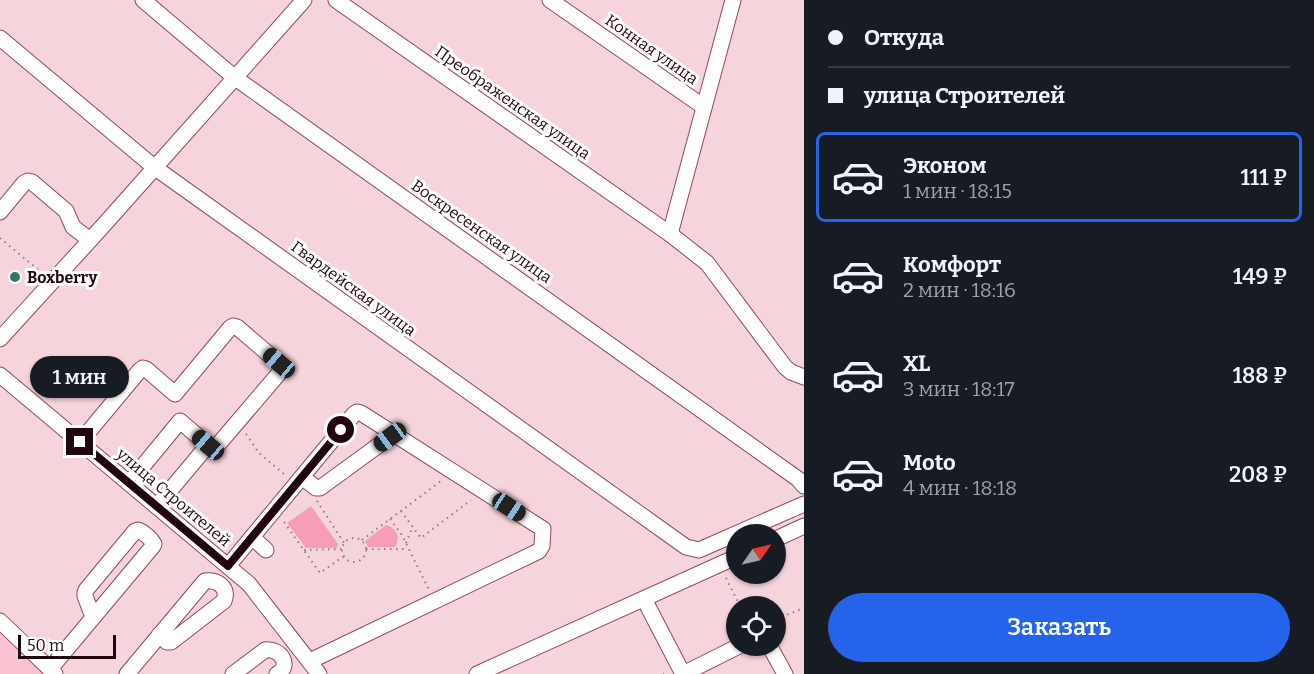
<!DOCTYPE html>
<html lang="ru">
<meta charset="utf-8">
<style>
body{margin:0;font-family:Bitter,serif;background:#242831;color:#f1f3f6;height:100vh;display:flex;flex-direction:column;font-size:22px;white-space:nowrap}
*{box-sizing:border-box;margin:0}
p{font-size:20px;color:#9ea1a6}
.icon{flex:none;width:33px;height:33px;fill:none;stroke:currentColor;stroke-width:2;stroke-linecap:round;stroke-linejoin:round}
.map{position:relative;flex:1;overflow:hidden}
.sheet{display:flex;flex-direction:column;background:#171b24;width:510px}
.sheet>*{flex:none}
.guide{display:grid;align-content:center;height:132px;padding:0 24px;background:#171b24}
.needle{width:39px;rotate:56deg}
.tools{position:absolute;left:726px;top:524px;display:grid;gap:12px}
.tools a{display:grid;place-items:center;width:60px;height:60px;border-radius:50%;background:#171b24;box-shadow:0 2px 4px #0004;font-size:30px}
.scale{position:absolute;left:18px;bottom:15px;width:98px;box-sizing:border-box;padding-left:6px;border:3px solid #210610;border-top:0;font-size:16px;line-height:21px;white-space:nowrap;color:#210610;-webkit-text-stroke:4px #fff;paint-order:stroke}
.end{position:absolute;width:27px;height:27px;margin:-14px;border:8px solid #210610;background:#fff;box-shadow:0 0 0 3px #fff}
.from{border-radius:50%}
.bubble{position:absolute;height:42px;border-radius:21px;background:#171b24;box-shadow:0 2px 4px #0004;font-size:20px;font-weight:600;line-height:42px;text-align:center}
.car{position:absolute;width:18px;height:36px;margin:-18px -9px;border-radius:8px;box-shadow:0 0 4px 2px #0007;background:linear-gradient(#222 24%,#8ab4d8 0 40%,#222 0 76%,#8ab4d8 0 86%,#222 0)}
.guide b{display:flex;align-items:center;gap:21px;height:57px;font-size:22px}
.guide b+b{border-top:2px solid #363941}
.guide i{width:15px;height:15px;background:#f1f3f6}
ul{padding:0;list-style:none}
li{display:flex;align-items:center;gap:18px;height:90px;margin:0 12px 9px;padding:0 12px;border:3px solid transparent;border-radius:9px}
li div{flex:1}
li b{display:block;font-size:22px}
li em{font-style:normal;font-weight:600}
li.selected{border-color:#2563eb}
li>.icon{width:54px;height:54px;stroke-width:1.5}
.primary-button{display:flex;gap:12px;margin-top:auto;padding:12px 24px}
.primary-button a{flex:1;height:69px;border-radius:36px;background:#2563eb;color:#fff;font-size:24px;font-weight:600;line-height:69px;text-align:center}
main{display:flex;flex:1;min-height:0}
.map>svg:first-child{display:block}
.built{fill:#fbc4d3}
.green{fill:#f79db8}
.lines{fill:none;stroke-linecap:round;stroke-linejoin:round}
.minor-casing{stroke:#8f485f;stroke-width:17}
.path{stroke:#987982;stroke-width:2;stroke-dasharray:1.5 4.5;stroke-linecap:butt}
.minor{stroke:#fff;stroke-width:15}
.route{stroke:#210610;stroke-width:8}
.poi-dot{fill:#32776b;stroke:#fff;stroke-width:2}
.labels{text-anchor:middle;stroke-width:6;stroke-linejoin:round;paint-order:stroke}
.street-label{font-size:16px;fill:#210610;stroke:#fff}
.poi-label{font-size:16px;font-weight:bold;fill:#210610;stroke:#fff;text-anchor:start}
</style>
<main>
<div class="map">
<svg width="804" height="674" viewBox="0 0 804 674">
<rect width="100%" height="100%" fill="#f6d4dc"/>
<polygon class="built" points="0,629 47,674 0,674"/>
<g class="green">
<polygon points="311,506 338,544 337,548 306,548 287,523"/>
<path d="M386,525c11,3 15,13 9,22h-27l-3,-6z"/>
</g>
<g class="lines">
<defs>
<g id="minor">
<polyline points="143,0 234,77 798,479 804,486"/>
<polyline points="336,0 670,234 707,263 785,367 791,372 804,377"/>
<polyline points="550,0 704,107"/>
<polyline points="0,38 154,167 686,547 699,550 804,504"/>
<polyline points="0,212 24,183 28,181 32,182 66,211 73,227 90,240"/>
<polyline points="670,234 733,0"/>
<polyline points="0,339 102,227 304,0"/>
<polyline points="0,375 249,584 319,674"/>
<polyline points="80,442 140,370 143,368 146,369 175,394 230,328 233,326 237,327 279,363 281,367 281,371 217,446 215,448 208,445 157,506"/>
<polyline points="302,477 316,488 320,488 394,434"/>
<polyline points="129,483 180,421 208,445"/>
<polyline points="252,537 266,550"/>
<polyline points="776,539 804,526"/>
<polyline points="228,566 354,414 357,412 361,413 543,529 542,546 539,551 310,661"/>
<polyline points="644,599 683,674"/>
<polyline points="0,621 55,674"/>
<polyline points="769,645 785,674"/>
<path d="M50,669l103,-123 1,-2c-3,-6 -11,-12 -16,-14l-3,1 -49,59 -1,3v3l8,21"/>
<path d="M127,674l77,-92 1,-1c13,-2 24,7 19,20l-53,41h-4l-8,-7"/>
<path d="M233,674l32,-24c16,-2 27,16 12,24"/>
<polyline points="477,674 736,557"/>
<polyline points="683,674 741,645"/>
</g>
</defs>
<use href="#minor" class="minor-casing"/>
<g class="path">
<polyline points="0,238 42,273"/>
<polyline points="246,434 259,453 285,475"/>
<polyline points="317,501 344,543"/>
<polyline points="401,511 421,538 471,500"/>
<polyline points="390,519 402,535 429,590"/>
<polyline points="284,522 320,573 344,556"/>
<circle cx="354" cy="550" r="12"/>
<polyline points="362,540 441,481"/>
<polyline points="406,543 413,526"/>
<polyline points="366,549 408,549"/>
<polyline points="304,550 342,549"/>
<polyline points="726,578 740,606"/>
<polyline points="776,619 804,608"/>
<polyline points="663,674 664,674"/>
</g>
<use href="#minor" class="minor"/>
</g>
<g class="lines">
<polyline class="route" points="80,442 228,566 341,430"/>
</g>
<circle class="poi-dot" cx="15" cy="277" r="6"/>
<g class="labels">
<g class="street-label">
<text transform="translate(652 49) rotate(35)" y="6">Конная улица</text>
<text transform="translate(513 102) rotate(35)" y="6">Преображенская улица</text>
<text transform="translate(482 231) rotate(35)" y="6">Воскресенская улица</text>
<text transform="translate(354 288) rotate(36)" y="6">Гвардейская улица</text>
<text transform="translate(174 497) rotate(40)" y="6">улица Строителей</text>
</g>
<g class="poi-label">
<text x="27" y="283">Boxberry</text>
</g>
</g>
</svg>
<div class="tools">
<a><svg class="needle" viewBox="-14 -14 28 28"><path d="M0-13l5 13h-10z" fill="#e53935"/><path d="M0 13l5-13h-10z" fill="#9ea1a6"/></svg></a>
<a><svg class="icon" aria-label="locate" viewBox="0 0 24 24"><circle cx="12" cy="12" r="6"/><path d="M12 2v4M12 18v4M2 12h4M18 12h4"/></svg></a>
</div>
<div class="scale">50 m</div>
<i class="end from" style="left:341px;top:430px"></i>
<i class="end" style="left:80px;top:442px"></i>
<div class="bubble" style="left:30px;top:356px;width:99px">1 мин</div>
<i class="car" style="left:279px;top:363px;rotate:310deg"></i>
<i class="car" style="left:390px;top:437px;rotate:234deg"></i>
<i class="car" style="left:208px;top:445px;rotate:310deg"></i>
<i class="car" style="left:509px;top:507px;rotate:123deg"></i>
</div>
<section class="sheet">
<div class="guide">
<b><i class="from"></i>Откуда</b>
<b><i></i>улица Строителей</b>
</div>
<ul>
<li class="selected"><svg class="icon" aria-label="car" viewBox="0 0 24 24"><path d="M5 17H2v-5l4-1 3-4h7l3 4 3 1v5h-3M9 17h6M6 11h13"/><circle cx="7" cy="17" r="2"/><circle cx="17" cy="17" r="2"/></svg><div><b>Эконом</b><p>1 мин · 18:15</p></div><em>111 ₽</em></li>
<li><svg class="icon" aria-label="car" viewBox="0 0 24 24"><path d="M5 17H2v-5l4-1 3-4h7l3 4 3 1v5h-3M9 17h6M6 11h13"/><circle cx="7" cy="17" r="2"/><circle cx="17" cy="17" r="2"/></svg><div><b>Комфорт</b><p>2 мин · 18:16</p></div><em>149 ₽</em></li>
<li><svg class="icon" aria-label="car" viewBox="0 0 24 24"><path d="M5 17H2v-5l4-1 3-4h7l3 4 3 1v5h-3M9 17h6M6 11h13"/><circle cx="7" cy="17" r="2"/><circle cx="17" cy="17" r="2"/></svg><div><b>XL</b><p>3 мин · 18:17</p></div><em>188 ₽</em></li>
<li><svg class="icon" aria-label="car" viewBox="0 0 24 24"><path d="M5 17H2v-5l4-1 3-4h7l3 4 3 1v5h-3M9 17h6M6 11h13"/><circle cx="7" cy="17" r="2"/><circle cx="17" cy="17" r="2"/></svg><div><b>Moto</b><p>4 мин · 18:18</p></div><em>208 ₽</em></li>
</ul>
<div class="primary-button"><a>Заказать</a></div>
</section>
</main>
